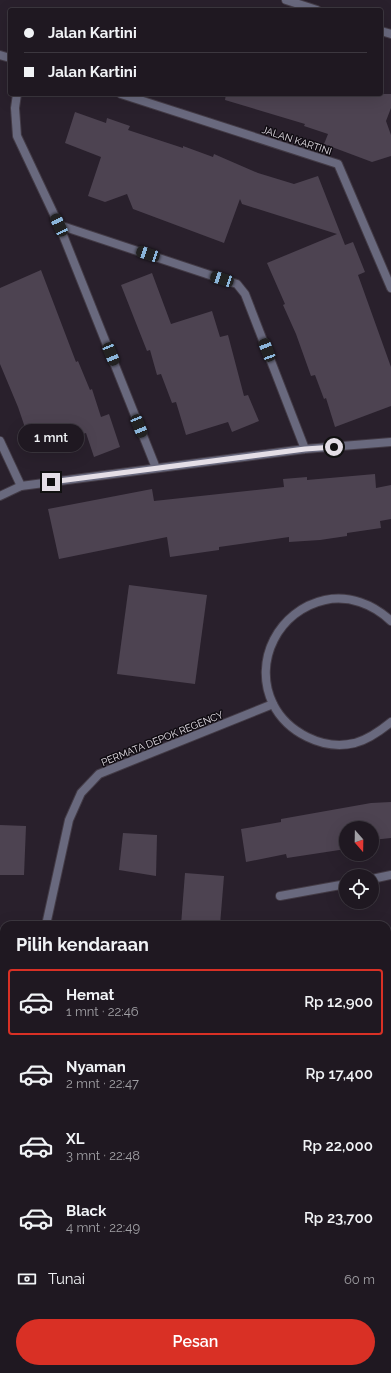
<!DOCTYPE html>
<html lang="id">
<meta charset="utf-8">
<style>
body{margin:0;font-family:Raleway,sans-serif;background:#27212a;color:#f1f3f6;height:100vh;display:flex;flex-direction:column;font-size:15px;white-space:nowrap}
*{box-sizing:border-box;margin:0}
p{font-size:13px;color:#a1a0a5}
.icon{flex:none;width:22px;height:22px;fill:none;stroke:currentColor;stroke-width:2;stroke-linecap:round;stroke-linejoin:round}
.map{position:relative;flex:1;overflow:hidden}
.panel{position:absolute;left:0px;top:921px;width:391px;height:452px;display:flex;flex-direction:column;background:#1f1821;border-radius:12px 12px 0 0;box-shadow:0 4px 16px #0002,0 0 0 1px #3c373f}
.panel>*{flex:none}
.banner{position:absolute;left:8px;top:8px;width:375px;height:88px;border-radius:4px;box-shadow:0 4px 16px #0002,0 0 0 1px #3c373f;display:grid;align-content:center;height:88px;padding:0 16px;background:#1f1821}
.needle{width:26px;rotate:160deg}
.controls{position:absolute;left:339px;top:821px;display:grid;gap:8px}
.controls a{display:grid;place-items:center;width:40px;height:40px;border-radius:50%;background:#1f1821;box-shadow:0 4px 16px #0002,0 0 0 1px #3c373f;font-size:20px}
.end{position:absolute;width:18px;height:18px;margin:-9px;border:5px solid #e4dee6;background:#111;box-shadow:0 0 0 2px #111}
.from{border-radius:50%}
.bubble{position:absolute;height:28px;border-radius:14px;background:#1f1821;box-shadow:0 4px 16px #0002,0 0 0 1px #3c373f;font-size:13px;font-weight:600;line-height:28px;text-align:center}
.car{position:absolute;width:12px;height:24px;margin:-12px -6px;border-radius:5px;box-shadow:0 0 3px 1px #0007;background:linear-gradient(#222 24%,#8ab4d8 0 40%,#222 0 76%,#8ab4d8 0 86%,#222 0)}
.banner b{display:flex;align-items:center;gap:14px;height:38px;font-size:15px}
.banner b+b{border-top:1px solid #3c373f}
.banner i{width:10px;height:10px;background:#f1f3f6}
ul{padding:0;list-style:none}
li{display:flex;align-items:center;gap:12px;height:66px;margin:0 8px 6px;padding:0 8px;border:2px solid transparent;border-radius:4px}
li div{flex:1}
li b{display:block;font-size:15px}
li em{font-style:normal;font-weight:600}
li.on{border-color:#d93025}
li>.icon{width:36px;height:36px;stroke-width:1.5}
h2{padding:0 16px;font-size:18px;line-height:48px}
.pay{display:flex;align-items:center;gap:10px;height:44px;padding:0 16px;font-size:15px}
.pay p{margin-inline-start:auto}
.action{display:flex;gap:8px;margin-top:auto;padding:8px 16px}
.action a{flex:1;height:46px;border-radius:24px;background:#d93025;color:#fff;font-size:16px;font-weight:600;line-height:46px;text-align:center}
.map>svg:first-child{display:block}
.building{fill:#4d4351}
.lines{fill:none;stroke-linecap:round;stroke-linejoin:round}
.street-casing{stroke:#433b46;stroke-width:10}
.street{stroke:#69697e;stroke-width:8}
.route{stroke:#e4dee6;stroke-width:5}
.labels{text-anchor:middle;stroke-width:3;stroke-linejoin:round;paint-order:stroke}
.street-label{font-size:10px;fill:#e4dee6;stroke:#0f0b11}
</style>
<div class="map">
<svg width="391" height="1373" viewBox="0 0 391 1373">
<rect width="100%" height="100%" fill="#29202c"/>
<g class="building">
<polygon points="226,94 391,94 391,108 386,121 391,135 391,156 372,162 324,144 328,134 304,126 305,124 225,100"/>
<polygon points="75,112 106,123 107,118 130,126 128,130 183,148 183,146 213,157 214,154 258,173 294,184 318,176 345,245 353,242 365,272 358,275 391,367 391,406 335,427 326,398 324,399 315,375 311,376 296,334 283,305 285,304 267,263 337,234 242,204 240,199 224,243 133,209 127,194 105,202 88,196 101,157 65,143"/>
<polygon points="41,270 76,362 78,361 90,390 92,389 101,417 109,414 120,447 94,457 86,433 33,451 18,407 0,364 0,288"/>
<polygon points="152,273 171,324 212,311 220,337 228,335 244,396 248,395 259,421 232,432 228,422 186,435 176,402 172,403 161,374 157,375 150,350 147,351 121,285"/>
<polygon points="375,474 376,488 391,485 391,519 380,521 381,528 347,533 347,536 320,540 289,542 289,537 219,547 219,550 170,557 167,537 59,559 48,509 152,489 154,501 284,487 283,479 307,477 307,480"/>
<polygon points="129,585 207,595 195,684 117,674"/>
<polygon points="391,802 391,838 372,840 372,828 346,828 346,849 287,858 286,854 246,862 241,829 281,822 281,819 371,803"/>
<polygon points="0,825 26,826 24,875 0,875"/>
<polygon points="123,833 157,835 156,876 119,870"/>
<polygon points="185,873 224,876 220,925 181,925"/>
</g>
<g class="lines">
<defs>
<g id="street">
<polyline points="286,0 317,10"/>
<polyline points="381,31 391,34"/>
<polyline points="0,55 10,58"/>
<polyline points="17,94 15,108 17,136 59,225 237,284 245,294 305,449"/>
<polyline points="121,94 338,164 391,288"/>
<polyline points="59,225 156,468"/>
<polyline points="0,441 21,486"/>
<polyline points="0,496 21,486 305,449 391,442"/>
<path d="M391,621c-18,-17 -42,-26 -66,-21 -46,10 -73,61 -52,104 14,28 50,47 82,39 14,-4 25,-12 36,-21"/>
<polyline points="372,879 391,875"/>
<polyline points="280,896 346,884"/>
<polyline points="46,925 69,820 81,793 99,774 273,704"/>
<polyline points="0,955 4,957"/>
<polyline points="387,1043 391,1042"/>
<polyline points="0,1065 4,1056"/>
<polyline points="387,1174 391,1174"/>
<polyline points="0,1214 4,1214"/>
<polyline points="387,1306 391,1306"/>
<polyline points="0,1369 7,1373"/>
<polyline points="145,1369 146,1373"/>
</g>
</defs>
<use href="#street" class="street-casing"/>
<use href="#street" class="street"/>
</g>
<g class="lines">
<polyline class="route" points="51,482 305,449 334,447"/>
</g>
<g class="labels">
<g class="street-label">
<text transform="translate(297 140) rotate(18)" y="4">JALAN KARTINI</text>
<text transform="translate(162 738) rotate(-22)" y="4">PERMATA DEPOK REGENCY</text>
</g>
</g>
</svg>
<div class="controls">
<a><svg class="needle" viewBox="-14 -14 28 28"><path d="M0-13l5 13h-10z" fill="#e53935"/><path d="M0 13l5-13h-10z" fill="#a1a0a5"/></svg></a>
<a><svg class="icon" aria-label="locate" viewBox="0 0 24 24"><circle cx="12" cy="12" r="6"/><path d="M12 2v4M12 18v4M2 12h4M18 12h4"/></svg></a>
</div>
<i class="end from" style="left:334px;top:447px"></i>
<i class="end" style="left:51px;top:482px"></i>
<div class="bubble" style="left:18px;top:424px;width:66px">1 mnt</div>
<i class="car" style="left:59px;top:225px;rotate:335deg"></i>
<i class="car" style="left:148px;top:254px;rotate:288deg"></i>
<i class="car" style="left:222px;top:279px;rotate:288deg"></i>
<i class="car" style="left:267px;top:350px;rotate:339deg"></i>
<i class="car" style="left:111px;top:354px;rotate:158deg"></i>
<i class="car" style="left:139px;top:426px;rotate:158deg"></i>
<div class="banner">
<b><i class="from"></i>Jalan Kartini</b>
<b><i></i>Jalan Kartini</b>
</div>
<section class="panel">
<h2>Pilih kendaraan</h2>
<ul>
<li class="on"><svg class="icon" aria-label="car" viewBox="0 0 24 24"><path d="M5 17H2v-5l4-1 3-4h7l3 4 3 1v5h-3M9 17h6M6 11h13"/><circle cx="7" cy="17" r="2"/><circle cx="17" cy="17" r="2"/></svg><div><b>Hemat</b><p>1 mnt · 22:46</p></div><em>Rp 12,900</em></li>
<li><svg class="icon" aria-label="car" viewBox="0 0 24 24"><path d="M5 17H2v-5l4-1 3-4h7l3 4 3 1v5h-3M9 17h6M6 11h13"/><circle cx="7" cy="17" r="2"/><circle cx="17" cy="17" r="2"/></svg><div><b>Nyaman</b><p>2 mnt · 22:47</p></div><em>Rp 17,400</em></li>
<li><svg class="icon" aria-label="car" viewBox="0 0 24 24"><path d="M5 17H2v-5l4-1 3-4h7l3 4 3 1v5h-3M9 17h6M6 11h13"/><circle cx="7" cy="17" r="2"/><circle cx="17" cy="17" r="2"/></svg><div><b>XL</b><p>3 mnt · 22:48</p></div><em>Rp 22,000</em></li>
<li><svg class="icon" aria-label="car" viewBox="0 0 24 24"><path d="M5 17H2v-5l4-1 3-4h7l3 4 3 1v5h-3M9 17h6M6 11h13"/><circle cx="7" cy="17" r="2"/><circle cx="17" cy="17" r="2"/></svg><div><b>Black</b><p>4 mnt · 22:49</p></div><em>Rp 23,700</em></li>
</ul>
<div class="pay"><svg class="icon" aria-label="cash" viewBox="0 0 24 24"><path d="M3 7h18v10H3z"/><circle cx="12" cy="12" r="2"/></svg>Tunai<p>60 m</p></div>
<div class="action"><a>Pesan</a></div>
</section>
</div>
